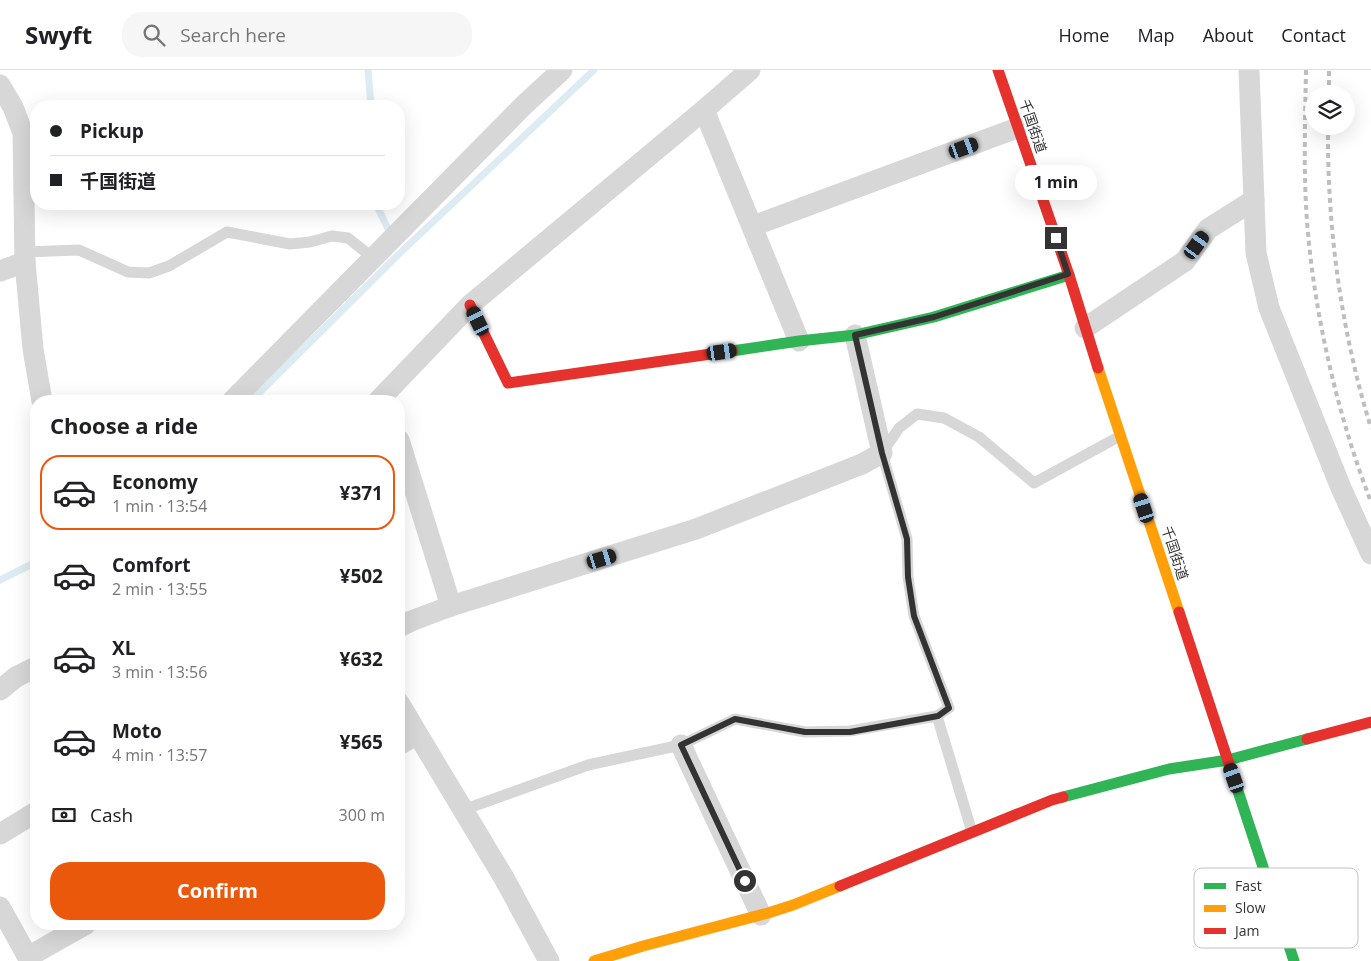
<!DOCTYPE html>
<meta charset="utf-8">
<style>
body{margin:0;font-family:"Open Sans","Noto Sans JP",sans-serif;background:#f6f6f6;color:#202124;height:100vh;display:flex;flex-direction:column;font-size:19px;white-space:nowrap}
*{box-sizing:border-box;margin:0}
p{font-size:16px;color:#757577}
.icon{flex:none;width:28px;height:28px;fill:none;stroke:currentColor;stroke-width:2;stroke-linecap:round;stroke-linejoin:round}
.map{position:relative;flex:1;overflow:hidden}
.drawer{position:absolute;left:30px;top:325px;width:375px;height:535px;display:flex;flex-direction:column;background:#fff;border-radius:20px;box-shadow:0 5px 20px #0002}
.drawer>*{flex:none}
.banner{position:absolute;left:30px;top:30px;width:375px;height:110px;border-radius:20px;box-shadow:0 5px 20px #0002;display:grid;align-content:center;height:110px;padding:0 20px;background:#fff}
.buttons{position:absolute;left:1305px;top:15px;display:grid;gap:10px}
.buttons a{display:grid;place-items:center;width:50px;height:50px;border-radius:50%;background:#fff;box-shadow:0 5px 20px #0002;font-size:25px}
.end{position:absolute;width:22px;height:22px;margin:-11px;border:6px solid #333;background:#fff;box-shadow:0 0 0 2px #fff}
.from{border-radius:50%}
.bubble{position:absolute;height:35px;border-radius:18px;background:#fff;box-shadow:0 5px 20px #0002;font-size:16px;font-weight:700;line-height:35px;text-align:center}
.car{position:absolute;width:15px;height:30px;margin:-15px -8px;border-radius:6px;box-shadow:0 0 4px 1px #0007;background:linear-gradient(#222 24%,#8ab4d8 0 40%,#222 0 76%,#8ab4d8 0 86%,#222 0)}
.banner b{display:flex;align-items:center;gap:18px;height:48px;font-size:19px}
.banner b+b{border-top:1px solid #e0e0e0}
.banner i{width:12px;height:12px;background:#202124}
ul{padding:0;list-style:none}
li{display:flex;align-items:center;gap:15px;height:75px;margin:0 10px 8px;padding:0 10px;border:2px solid transparent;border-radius:20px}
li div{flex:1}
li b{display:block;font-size:19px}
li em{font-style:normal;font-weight:700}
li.active{border-color:#ea580c}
li>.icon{width:45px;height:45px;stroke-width:1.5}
h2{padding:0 20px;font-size:22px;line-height:60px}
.pay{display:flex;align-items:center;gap:12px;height:55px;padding:0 20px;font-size:19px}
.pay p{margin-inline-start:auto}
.button{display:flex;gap:10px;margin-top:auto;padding:10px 20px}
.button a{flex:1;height:58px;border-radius:20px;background:#ea580c;color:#fff;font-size:20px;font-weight:700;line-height:58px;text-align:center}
header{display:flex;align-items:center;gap:30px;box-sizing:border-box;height:70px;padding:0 25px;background:#fff;border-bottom:1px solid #e0e0e0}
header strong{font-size:24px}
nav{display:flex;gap:28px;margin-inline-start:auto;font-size:18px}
.search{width:350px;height:45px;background:#f6f6f6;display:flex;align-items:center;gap:12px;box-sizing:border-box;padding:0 18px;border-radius:20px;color:#757577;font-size:19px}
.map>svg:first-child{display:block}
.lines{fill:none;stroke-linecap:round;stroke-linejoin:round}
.stream{stroke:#ddebf3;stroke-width:7}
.lane{stroke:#d7d7d7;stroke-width:11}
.street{stroke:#d7d7d7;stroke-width:21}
.fast{stroke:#30b455;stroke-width:11}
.slow{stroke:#ff9f0a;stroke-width:11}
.jam{stroke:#e5322d;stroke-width:11}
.rail{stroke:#bebebe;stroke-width:4;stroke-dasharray:5 4;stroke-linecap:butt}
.route{stroke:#333;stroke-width:6}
.labels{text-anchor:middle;stroke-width:5;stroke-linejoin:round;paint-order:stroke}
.street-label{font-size:14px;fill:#333;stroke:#fff}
.key{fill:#fff;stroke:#c2c2c2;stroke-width:1}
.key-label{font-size:14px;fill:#333}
</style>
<header>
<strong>Swyft</strong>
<div class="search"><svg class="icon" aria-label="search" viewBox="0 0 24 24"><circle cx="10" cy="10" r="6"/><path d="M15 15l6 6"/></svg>Search here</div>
<nav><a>Home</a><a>Map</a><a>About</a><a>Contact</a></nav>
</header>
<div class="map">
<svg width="1371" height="891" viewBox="0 0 1371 891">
<rect width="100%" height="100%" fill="#fff"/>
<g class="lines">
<g class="stream">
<polyline points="368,0 371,36"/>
<polyline points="376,134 391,165"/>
<polyline points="251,331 400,183 594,0"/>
<polyline points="0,510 36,492"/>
</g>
<g class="lane">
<polyline points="25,182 79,180 128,202 149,203 169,196 227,162 290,174 310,172 332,166 348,168 373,188"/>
<polyline points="937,646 949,638 914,546 908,507 907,469 882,383 899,358 917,344 944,348 979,367 1034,413 1120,366"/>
<polyline points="463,740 588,695 681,675 735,649 805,662 850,661 937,646 972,762"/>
</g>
<g class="street">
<polyline points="1249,0 1256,183 1269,238 1341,418 1371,484"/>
<polyline points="0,15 13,37 23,63 25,192 33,279 42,331"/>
<polyline points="704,40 799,271"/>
<polyline points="753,156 1017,58"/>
<polyline points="0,201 25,192"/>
<polyline points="1085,258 1185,191 1208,159 1254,130"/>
<polyline points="232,331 524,35 562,0"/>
<polyline points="378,331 470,235 704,40 750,0"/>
<polyline points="399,370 451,536"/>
<polyline points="399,557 411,551 451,536 696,459 862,394 882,383 855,265"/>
<polyline points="0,620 16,607 36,597"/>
<polyline points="399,633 504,808 549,891"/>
<polyline points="399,675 417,664"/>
<polyline points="681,675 761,845"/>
<polyline points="0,764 36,742"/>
<polyline points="0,837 30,891"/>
<polyline points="28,887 86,854"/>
</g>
<g class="fast">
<polyline points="732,281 799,271 855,265 934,247 1069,205"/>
<polyline points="1233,706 1294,891"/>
<polyline points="1063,727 1169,699 1228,690 1307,669"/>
</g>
<g class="slow">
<polyline points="1098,298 1179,542"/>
<polyline points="594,891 643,876 768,843 793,835 840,816"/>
</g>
<g class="jam">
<polyline points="998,0 1069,205 1098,298"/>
<polyline points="470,235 508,313 732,281"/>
<polyline points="1179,542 1233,706"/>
<polyline points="1307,669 1371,652"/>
<polyline points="840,816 1052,730 1063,727"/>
</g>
<g class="rail">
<path d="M1306,0c-1,54 -3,109 2,163 8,89 31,186 63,269"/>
<polyline points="1329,24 1329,0"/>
<path d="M1328,56c-1,101 13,205 43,302"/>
</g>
</g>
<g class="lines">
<polyline class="route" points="745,811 681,675 735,649 805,662 850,662 938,646 949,638 914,546 908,507 907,469 882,383 855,265 934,247 1068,204 1056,168"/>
</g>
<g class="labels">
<g class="street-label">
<text transform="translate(1033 56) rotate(71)" y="5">千国街道</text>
<text transform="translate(1175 483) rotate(72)" y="5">千国街道</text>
</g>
</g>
<rect x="1194" y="798" width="164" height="80" rx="8" class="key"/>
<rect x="1204" y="813" width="22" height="6" fill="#30b455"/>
<rect x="1204" y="835" width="22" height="7" fill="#ff9f0a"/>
<rect x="1204" y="858" width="22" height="6" fill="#e5322d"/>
<g class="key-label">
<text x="1235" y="821">Fast</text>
<text x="1235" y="843">Slow</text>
<text x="1235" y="866">Jam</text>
</g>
</svg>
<div class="buttons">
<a><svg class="icon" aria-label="layers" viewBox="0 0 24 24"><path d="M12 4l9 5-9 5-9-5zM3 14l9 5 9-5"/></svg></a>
</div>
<i class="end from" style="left:745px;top:811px"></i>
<i class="end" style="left:1056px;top:168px"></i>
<div class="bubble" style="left:1015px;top:95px;width:82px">1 min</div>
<i class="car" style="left:964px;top:78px;rotate:70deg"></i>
<i class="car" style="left:1197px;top:175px;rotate:36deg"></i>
<i class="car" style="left:478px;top:251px;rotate:334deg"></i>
<i class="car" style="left:722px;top:282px;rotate:82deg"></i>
<i class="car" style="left:1144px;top:438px;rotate:342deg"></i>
<i class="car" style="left:602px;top:489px;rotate:73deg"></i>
<i class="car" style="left:1234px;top:708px;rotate:341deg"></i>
<div class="banner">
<b><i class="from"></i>Pickup</b>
<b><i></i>千国街道</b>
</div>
<section class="drawer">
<h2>Choose a ride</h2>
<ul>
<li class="active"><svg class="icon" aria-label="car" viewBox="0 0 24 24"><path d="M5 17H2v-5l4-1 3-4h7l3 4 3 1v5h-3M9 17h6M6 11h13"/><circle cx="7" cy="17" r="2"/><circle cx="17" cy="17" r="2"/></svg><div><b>Economy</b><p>1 min · 13:54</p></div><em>¥371</em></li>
<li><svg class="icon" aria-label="car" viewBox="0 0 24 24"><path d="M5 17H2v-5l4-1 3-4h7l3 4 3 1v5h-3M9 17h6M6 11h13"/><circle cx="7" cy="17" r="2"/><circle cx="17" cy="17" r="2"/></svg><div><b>Comfort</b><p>2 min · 13:55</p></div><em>¥502</em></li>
<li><svg class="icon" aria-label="car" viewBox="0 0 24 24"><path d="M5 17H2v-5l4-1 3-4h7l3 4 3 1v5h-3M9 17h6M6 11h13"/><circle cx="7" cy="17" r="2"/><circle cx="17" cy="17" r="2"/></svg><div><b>XL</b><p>3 min · 13:56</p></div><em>¥632</em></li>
<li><svg class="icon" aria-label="car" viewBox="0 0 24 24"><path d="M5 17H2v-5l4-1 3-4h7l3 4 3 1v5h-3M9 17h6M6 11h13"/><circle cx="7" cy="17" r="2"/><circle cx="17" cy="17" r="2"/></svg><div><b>Moto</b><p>4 min · 13:57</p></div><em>¥565</em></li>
</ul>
<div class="pay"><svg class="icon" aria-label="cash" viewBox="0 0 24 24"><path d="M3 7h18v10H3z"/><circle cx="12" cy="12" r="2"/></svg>Cash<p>300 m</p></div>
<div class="button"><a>Confirm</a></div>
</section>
</div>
